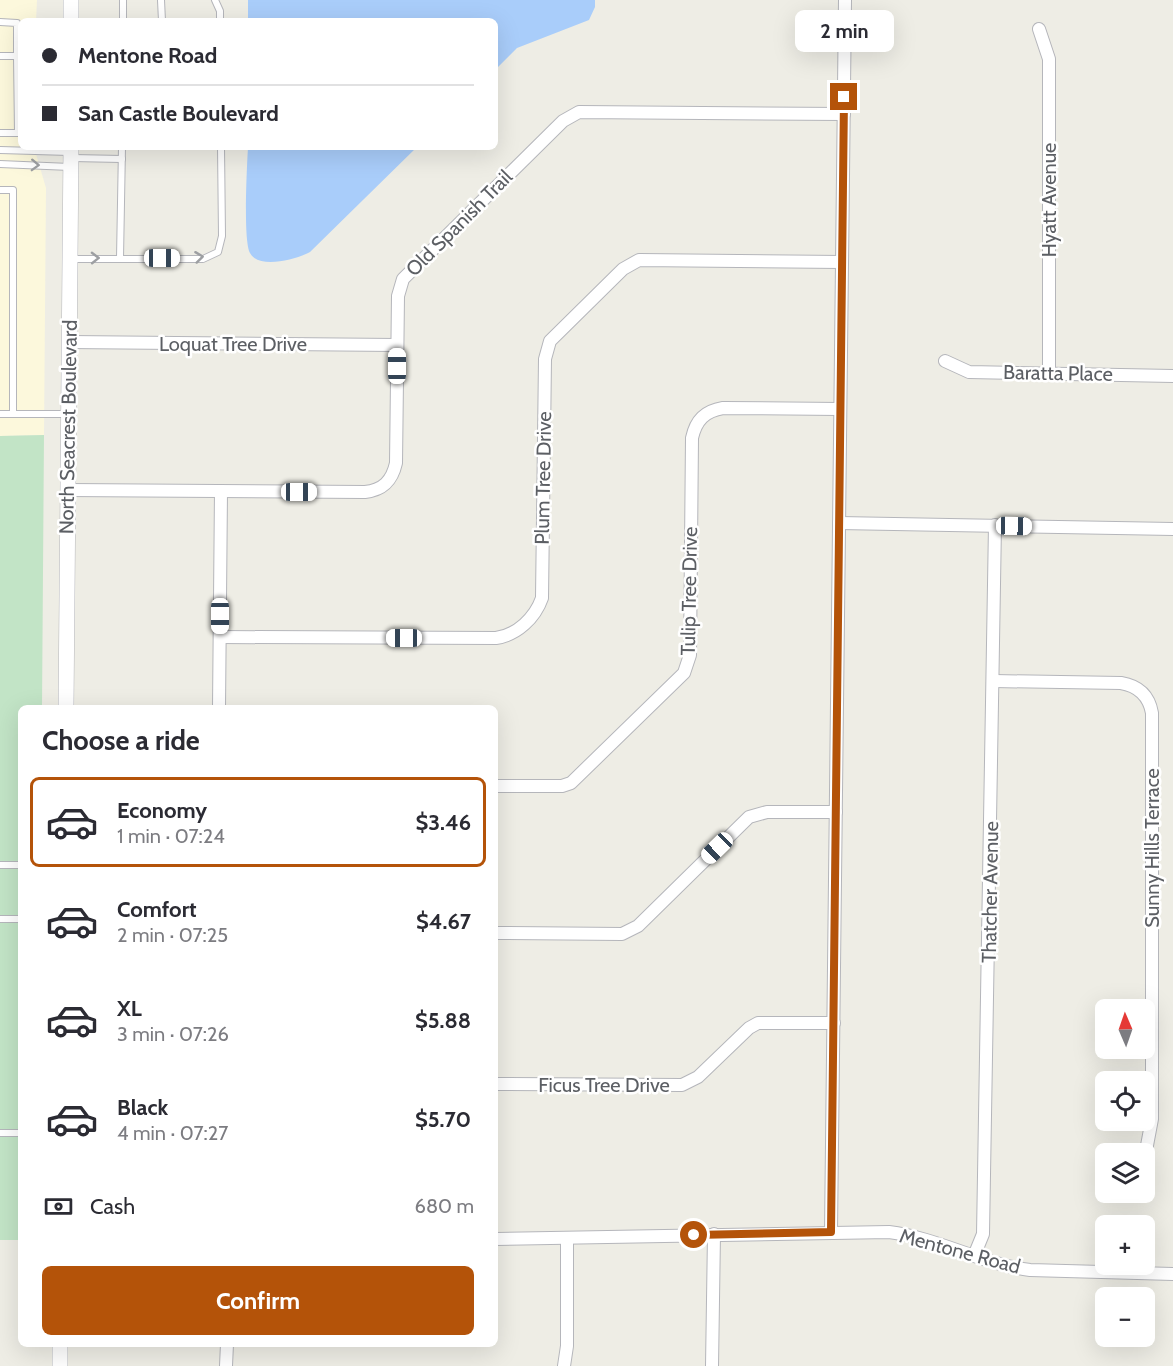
<!DOCTYPE html>
<meta charset="utf-8">
<style>
body{margin:0;font-family:Cabin,sans-serif;background:#f7f7f7;color:#2b2b33;height:100vh;display:flex;flex-direction:column;font-size:22px;white-space:nowrap}
*{box-sizing:border-box;margin:0}
p{font-size:20px;color:#7c7c81}
.icon{flex:none;width:33px;height:33px;fill:none;stroke:currentColor;stroke-width:2;stroke-linecap:round;stroke-linejoin:round}
.map{position:relative;flex:1;overflow:hidden}
.drawer{position:absolute;left:18px;top:705px;width:480px;height:642px;display:flex;flex-direction:column;background:#fff;border-radius:9px;box-shadow:0 6px 24px #0002}
.drawer>*{flex:none}
.top-card{position:absolute;left:18px;top:18px;width:480px;height:132px;border-radius:9px;box-shadow:0 6px 24px #0002;display:grid;align-content:center;height:132px;padding:0 24px;background:#fff}
.needle{width:39px;rotate:358deg}
.buttons{position:absolute;left:1095px;top:999px;display:grid;gap:12px}
.buttons a{display:grid;place-items:center;width:60px;height:60px;border-radius:9px;background:#fff;box-shadow:0 6px 24px #0002;font-size:30px}
.end{position:absolute;width:27px;height:27px;margin:-14px;border:8px solid #b45309;background:#fff;box-shadow:0 0 0 3px #fff}
.from{border-radius:50%}
.bubble{position:absolute;height:42px;border-radius:9px;background:#fff;box-shadow:0 6px 24px #0002;font-size:20px;font-weight:800;line-height:42px;text-align:center}
.car{position:absolute;width:18px;height:36px;margin:-18px -9px;border-radius:8px;box-shadow:0 0 4px 2px #0007;background:linear-gradient(#fff 24%,#345 0 40%,#fff 0 76%,#345 0 86%,#fff 0)}
.top-card b{display:flex;align-items:center;gap:21px;height:57px;font-size:22px}
.top-card b+b{border-top:2px solid #e1e1e2}
.top-card i{width:15px;height:15px;background:#2b2b33}
ul{padding:0;list-style:none}
li{display:flex;align-items:center;gap:18px;height:90px;margin:0 12px 9px;padding:0 12px;border:3px solid transparent;border-radius:9px}
li div{flex:1}
li b{display:block;font-size:22px}
li em{font-style:normal;font-weight:800}
li.selected{border-color:#b45309}
li>.icon{width:54px;height:54px;stroke-width:1.5}
h2{padding:0 24px;font-size:27px;line-height:72px}
.pay{display:flex;align-items:center;gap:15px;height:66px;padding:0 24px;font-size:22px}
.pay p{margin-inline-start:auto}
.cta{display:flex;gap:12px;margin-top:auto;padding:12px 24px}
.cta a{flex:1;height:69px;border-radius:9px;background:#b45309;color:#fff;font-size:24px;font-weight:800;line-height:69px;text-align:center}
.map>svg:first-child{display:block}
.commercial{fill:#fcf8dc}
.green{fill:#c2e4c6}
.water{fill:#a9cdfa}
.lines{fill:none;stroke-linecap:round;stroke-linejoin:round}
.service-casing{stroke:#b5b6bb;stroke-width:8}
.minor-casing{stroke:#b5b6bb;stroke-width:14}
.tertiary-casing{stroke:#b5b6bb;stroke-width:16}
.service{stroke:#fff;stroke-width:6}
.minor{stroke:#fff;stroke-width:12}
.tertiary{stroke:#fff;stroke-width:15}
.oneway{stroke:#9d9fa2}
.route{stroke:#b45309;stroke-width:8}
.labels{text-anchor:middle;stroke-width:5;stroke-linejoin:round;paint-order:stroke}
.street-label{font-size:20px;fill:#5c5f64;stroke:#fff}
</style>
<div class="map">
<svg width="1173" height="1366" viewBox="0 0 1173 1366">
<rect width="100%" height="100%" fill="#eeede5"/>
<polygon class="commercial" points="0,0 37,0 36,21 21,21 21,147 34,147 46,188 44,435 0,436"/>
<polygon class="green" points="44,435 42,708 21,708 21,1240 0,1240 0,436"/>
<g class="water">
<polygon points="248,0 595,0 595,7 589,20 517,48 495,70 495,21 248,21"/>
<path d="M248,147h169l-107,105c-13,7 -51,18 -60,1 -7,-13 -3,-87 -2,-106z"/>
</g>
<g class="lines">
<defs>
<g id="service">
<polyline points="161,0 162,21"/>
<polyline points="215,0 220,11 220,21"/>
<polyline points="123,21 123,0"/>
<polyline points="0,22 17,23 17,56"/>
<polyline points="0,56 17,56 18,133 0,133"/>
<polyline points="0,150 70,152"/>
<polyline points="72,158 122,159"/>
<polyline points="0,164 70,167"/>
<polyline points="0,190 13,190 13,414"/>
<polyline points="120,258 122,147"/>
<polyline points="71,259 203,259 218,252 222,236 221,147"/>
<polyline points="0,414 68,414"/>
<polyline points="0,865 21,865"/>
<polyline points="0,919 21,919"/>
<polyline points="0,1133 21,1133"/>
</g>
<g id="minor">
<polyline points="1039,29 1049,59 1049,373"/>
<polyline points="69,342 397,345"/>
<polyline points="945,361 969,372 1173,376"/>
<path d="M67,490l298,2c18,-2 27,-11 31,-29l2,-167 5,-17 160,-158 16,-9 265,2"/>
<polyline points="839,523 1173,529"/>
<path d="M220,637l276,1c21,-3 39,-20 46,-40l3,-239 5,-18 73,-72 16,-9 203,2"/>
<path d="M994,681l127,2c18,3 28,13 31,30v406l-7,37"/>
<polyline points="219,708 221,491"/>
<path d="M495,786h67l9,-3 113,-110 6,-18 2,-217c4,-18 13,-27 31,-30l117,1"/>
<polyline points="495,933 622,934 638,926 749,817 767,812 836,812"/>
<polyline points="495,1084 682,1085 698,1077 749,1028 758,1023 834,1023"/>
<polyline points="831,1232 845,0"/>
<path d="M495,1239l394,-7c49,6 92,32 141,38l143,4"/>
<polyline points="974,1256 983,1234 995,525"/>
<polyline points="226,1366 227,1344"/>
<polyline points="564,1366 567,1346 567,1238"/>
<polyline points="712,1366 714,1234"/>
</g>
<g id="tertiary">
<polyline points="71,21 71,0"/>
<polyline points="66,708 71,147"/>
<polyline points="60,1366 60,1344"/>
</g>
</defs>
<use href="#service" class="service-casing"/>
<use href="#minor" class="minor-casing"/>
<use href="#tertiary" class="tertiary-casing"/>
<use href="#service" class="service"/>
<use href="#minor" class="minor"/>
<use href="#tertiary" class="tertiary"/>
</g>
<defs><path id="oneway-chevron" d="M-2-3.5L2.5 0L-2 3.5" fill="none" stroke-width="1.6" stroke-linecap="round" stroke-linejoin="round" transform="scale(1.5)"/></defs>
<g class="oneway">
<use href="#oneway-chevron" transform="translate(35 165) rotate(2)"/>
<use href="#oneway-chevron" transform="translate(199 257) rotate(-7)"/>
<use href="#oneway-chevron" transform="translate(95 258) rotate(-1)"/>
</g>
<g class="lines">
<polyline class="route" points="694,1235 831,1232 844,97"/>
</g>
<g class="labels">
<g class="street-label">
<text transform="translate(1049 200) rotate(-90)" y="7">Hyatt Avenue</text>
<text transform="translate(459 223) rotate(-45)" y="7">Old Spanish Trail</text>
<text x="233" y="351">Loquat Tree Drive</text>
<text transform="translate(1058 373) rotate(1)" y="7">Baratta Place</text>
<text transform="translate(68 427) rotate(-89)" y="7">North Seacrest Boulevard</text>
<text transform="translate(543 478) rotate(-89)" y="7">Plum Tree Drive</text>
<text transform="translate(689 591) rotate(-89)" y="7">Tulip Tree Drive</text>
<text transform="translate(1152 848) rotate(-90)" y="7">Sunny Hills Terrace</text>
<text transform="translate(990 892) rotate(-89)" y="7">Thatcher Avenue</text>
<text x="604" y="1092">Ficus Tree Drive</text>
<text transform="translate(960 1251) rotate(15)" y="7">Mentone Road</text>
</g>
</g>
</svg>
<div class="buttons">
<a><svg class="needle" viewBox="-14 -14 28 28"><path d="M0-13l5 13h-10z" fill="#e53935"/><path d="M0 13l5-13h-10z" fill="#7c7c81"/></svg></a>
<a><svg class="icon" aria-label="locate" viewBox="0 0 24 24"><circle cx="12" cy="12" r="6"/><path d="M12 2v4M12 18v4M2 12h4M18 12h4"/></svg></a>
<a><svg class="icon" aria-label="layers" viewBox="0 0 24 24"><path d="M12 4l9 5-9 5-9-5zM3 14l9 5 9-5"/></svg></a>
<a>+</a>
<a>−</a>
</div>
<i class="end from" style="left:694px;top:1235px"></i>
<i class="end" style="left:844px;top:97px"></i>
<div class="bubble" style="left:795px;top:10px;width:99px">2 min</div>
<i class="car" style="left:162px;top:258px;rotate:90deg"></i>
<i class="car" style="left:397px;top:366px;rotate:0deg"></i>
<i class="car" style="left:299px;top:492px;rotate:90deg"></i>
<i class="car" style="left:1014px;top:526px;rotate:91deg"></i>
<i class="car" style="left:220px;top:616px;rotate:180deg"></i>
<i class="car" style="left:404px;top:638px;rotate:270deg"></i>
<i class="car" style="left:717px;top:848px;rotate:226deg"></i>
<div class="top-card">
<b><i class="from"></i>Mentone Road</b>
<b><i></i>San Castle Boulevard</b>
</div>
<section class="drawer">
<h2>Choose a ride</h2>
<ul>
<li class="selected"><svg class="icon" aria-label="car" viewBox="0 0 24 24"><path d="M5 17H2v-5l4-1 3-4h7l3 4 3 1v5h-3M9 17h6M6 11h13"/><circle cx="7" cy="17" r="2"/><circle cx="17" cy="17" r="2"/></svg><div><b>Economy</b><p>1 min · 07:24</p></div><em>$3.46</em></li>
<li><svg class="icon" aria-label="car" viewBox="0 0 24 24"><path d="M5 17H2v-5l4-1 3-4h7l3 4 3 1v5h-3M9 17h6M6 11h13"/><circle cx="7" cy="17" r="2"/><circle cx="17" cy="17" r="2"/></svg><div><b>Comfort</b><p>2 min · 07:25</p></div><em>$4.67</em></li>
<li><svg class="icon" aria-label="car" viewBox="0 0 24 24"><path d="M5 17H2v-5l4-1 3-4h7l3 4 3 1v5h-3M9 17h6M6 11h13"/><circle cx="7" cy="17" r="2"/><circle cx="17" cy="17" r="2"/></svg><div><b>XL</b><p>3 min · 07:26</p></div><em>$5.88</em></li>
<li><svg class="icon" aria-label="car" viewBox="0 0 24 24"><path d="M5 17H2v-5l4-1 3-4h7l3 4 3 1v5h-3M9 17h6M6 11h13"/><circle cx="7" cy="17" r="2"/><circle cx="17" cy="17" r="2"/></svg><div><b>Black</b><p>4 min · 07:27</p></div><em>$5.70</em></li>
</ul>
<div class="pay"><svg class="icon" aria-label="cash" viewBox="0 0 24 24"><path d="M3 7h18v10H3z"/><circle cx="12" cy="12" r="2"/></svg>Cash<p>680 m</p></div>
<div class="cta"><a>Confirm</a></div>
</section>
</div>
